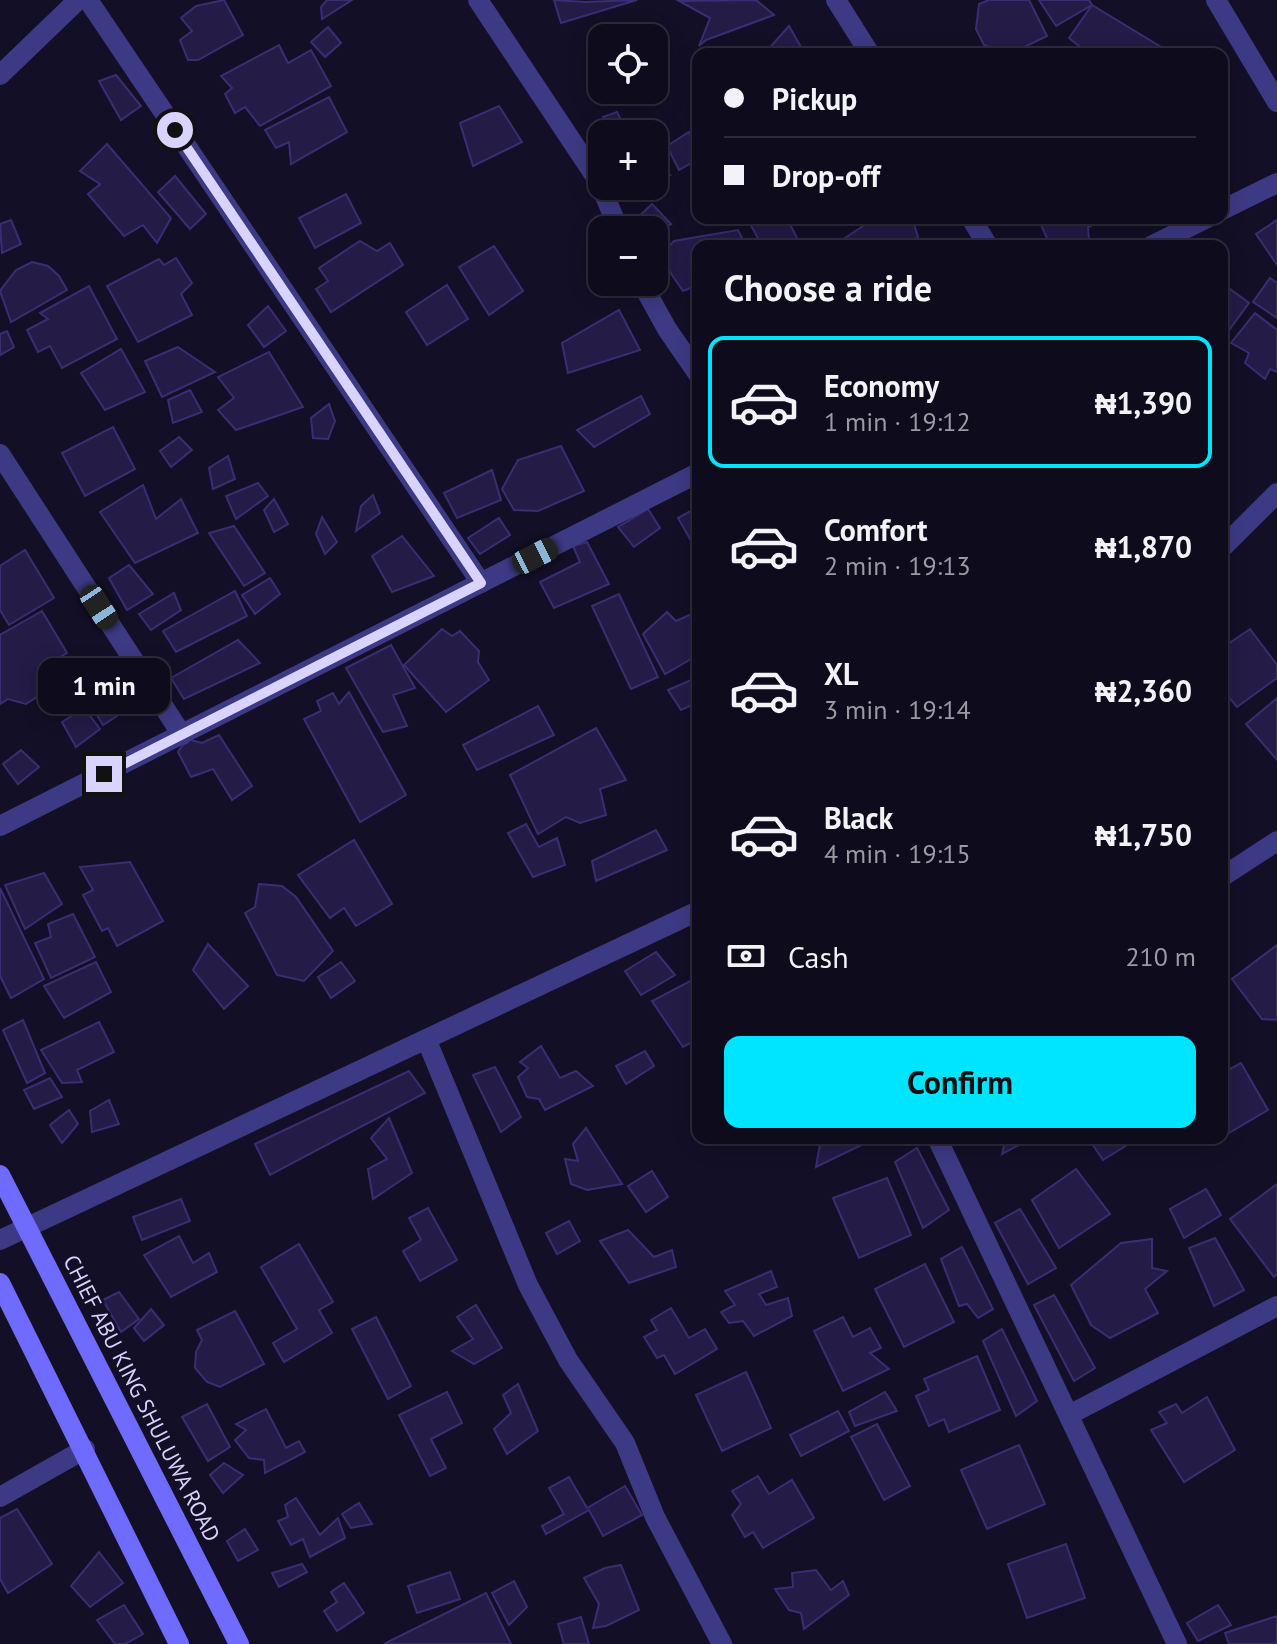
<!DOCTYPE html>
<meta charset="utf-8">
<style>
body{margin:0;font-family:"PT Sans",sans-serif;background:#171425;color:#f1f3f6;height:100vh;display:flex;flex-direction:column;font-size:30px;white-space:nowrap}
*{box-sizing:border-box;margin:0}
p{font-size:26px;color:#9b9ba3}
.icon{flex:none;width:44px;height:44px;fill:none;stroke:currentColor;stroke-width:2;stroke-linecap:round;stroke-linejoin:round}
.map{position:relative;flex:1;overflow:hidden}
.side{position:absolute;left:692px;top:240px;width:536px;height:904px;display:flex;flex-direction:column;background:#0e0b1c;border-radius:16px;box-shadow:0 4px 20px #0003,0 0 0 2px #2e2b3b}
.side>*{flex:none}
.hud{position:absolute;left:692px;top:48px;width:536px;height:176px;border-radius:16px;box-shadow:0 4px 20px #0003,0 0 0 2px #2e2b3b;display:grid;align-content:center;height:176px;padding:0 32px;background:#0e0b1c}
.fabs{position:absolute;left:588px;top:24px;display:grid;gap:16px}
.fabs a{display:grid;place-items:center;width:80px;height:80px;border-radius:16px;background:#0e0b1c;box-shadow:0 4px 20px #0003,0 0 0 2px #2e2b3b;font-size:40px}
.end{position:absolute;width:36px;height:36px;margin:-18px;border:10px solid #d9d4ff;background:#111;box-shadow:0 0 0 4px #111}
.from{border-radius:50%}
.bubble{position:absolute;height:56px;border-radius:16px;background:#0e0b1c;box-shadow:0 4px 20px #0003,0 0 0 2px #2e2b3b;font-size:26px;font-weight:600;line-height:56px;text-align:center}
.car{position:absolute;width:24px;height:48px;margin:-24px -12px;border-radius:10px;box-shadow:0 0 6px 2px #0007;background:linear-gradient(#222 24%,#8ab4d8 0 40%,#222 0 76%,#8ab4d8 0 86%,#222 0)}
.hud b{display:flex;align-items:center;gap:28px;height:76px;font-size:30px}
.hud b+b{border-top:2px solid #2e2b3b}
.hud i{width:20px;height:20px;background:#f1f3f6}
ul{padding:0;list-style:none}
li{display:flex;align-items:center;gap:24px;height:132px;margin:0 16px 12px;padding:0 16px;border:4px solid transparent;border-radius:16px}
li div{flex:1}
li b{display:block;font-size:30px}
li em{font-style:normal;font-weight:600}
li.selected{border-color:#00e5ff}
li>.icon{width:72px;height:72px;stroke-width:1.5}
h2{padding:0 32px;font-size:36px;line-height:96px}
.pay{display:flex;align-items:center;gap:20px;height:88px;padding:0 32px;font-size:30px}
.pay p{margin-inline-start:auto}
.button{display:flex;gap:16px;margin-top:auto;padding:16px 32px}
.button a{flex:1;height:92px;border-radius:16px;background:#00e5ff;color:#111;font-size:32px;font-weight:600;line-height:92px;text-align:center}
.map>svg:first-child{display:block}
.building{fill:#241b47;stroke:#3b2d73;stroke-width:2}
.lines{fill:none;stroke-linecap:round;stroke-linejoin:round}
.street{stroke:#3d3a85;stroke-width:20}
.secondary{stroke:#6f6bff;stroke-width:20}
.route{stroke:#d9d4ff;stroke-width:10}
.labels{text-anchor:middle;stroke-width:6;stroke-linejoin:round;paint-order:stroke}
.street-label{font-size:22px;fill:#d9d4ff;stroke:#130f26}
</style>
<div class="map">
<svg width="1277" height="1644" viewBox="0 0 1277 1644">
<rect width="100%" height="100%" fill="#130f26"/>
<g class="building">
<polygon points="224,0 243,35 198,60 188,60 180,40 192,31 181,18 196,6"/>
<polygon points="327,0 352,0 322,19 321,7"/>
<polygon points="554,0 585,2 637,0 561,23"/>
<polygon points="756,0 774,15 706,40 699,46 710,18 679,1"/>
<polygon points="989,0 1029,0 1047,36 1010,54 984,45 976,29 979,4"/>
<polygon points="1039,0 1089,0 1092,5 1056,26"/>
<polygon points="1092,5 1166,50 1165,54 1089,54 1069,38"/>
<polygon points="789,26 805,54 764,54"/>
<polygon points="328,27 341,43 325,57 311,42"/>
<polygon points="279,45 288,63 311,50 331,86 260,126 245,107 235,113 225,94 232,88 221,76"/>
<polygon points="116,75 141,106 121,120 99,81"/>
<polygon points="329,97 347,132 291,164 289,142 276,148 265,130"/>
<polygon points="499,106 522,142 473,166 460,123"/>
<polygon points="617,112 624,126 612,134 603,117"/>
<polygon points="689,132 698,148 698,159 679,170 667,146"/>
<polygon points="107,144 171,218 157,243 143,225 124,236 88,194 100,184 80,171"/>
<polygon points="654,163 670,175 657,184 654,179"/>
<polygon points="175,176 206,214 190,229 158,192"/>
<polygon points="346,194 361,223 315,248 299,218"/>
<polygon points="652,204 671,224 654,235 654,230 637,230 631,224"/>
<polygon points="747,218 787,218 798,240 783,246 762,246"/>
<polygon points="875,218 912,218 918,237 906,246 833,246"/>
<polygon points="1038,218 1107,218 1108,219 1088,227 1089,239 1050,245"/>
<polygon points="11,220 21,244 2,253 0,224"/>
<polygon points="1277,220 1277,265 1256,234"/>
<polygon points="738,230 746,246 698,246 698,285 683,291 659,256 674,241"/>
<polygon points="360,241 377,251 390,243 403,265 331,312 316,289 328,281 319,268"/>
<polygon points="494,246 523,291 489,315 459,267"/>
<polygon points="176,258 192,283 181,294 192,315 138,342 107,286 159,259 164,265"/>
<polygon points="32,262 48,266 59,276 67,290 11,322 0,291 16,270"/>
<polygon points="1270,278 1277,283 1277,318 1253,302"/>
<polygon points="1222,283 1249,303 1224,337 1222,336"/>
<polygon points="447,285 468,319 427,345 406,312"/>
<polygon points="89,286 117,339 62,368 50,346 38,352 27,330 48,319 40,313"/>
<polygon points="268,306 286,331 264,347 248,325"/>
<polygon points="619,310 640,350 568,373 562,343"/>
<polygon points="1255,313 1277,330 1277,372 1270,369 1265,379 1245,363 1249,353 1231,343"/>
<polygon points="7,331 14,347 0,355 0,334"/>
<polygon points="178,347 215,372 162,397 145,361"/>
<polygon points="121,349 145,392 105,410 81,373"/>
<polygon points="269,352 303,407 236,430 218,410 234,398 218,377"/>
<polygon points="190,390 202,412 173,423 168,400"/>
<polygon points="641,396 650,414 594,447 577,430"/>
<polygon points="329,404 335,421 328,439 313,438 311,418"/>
<polygon points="113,427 135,469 85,496 62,453"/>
<polygon points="179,437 192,450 171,467 160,451"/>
<polygon points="561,446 584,491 538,511 514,510 502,489 518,460"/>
<polygon points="228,456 235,479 213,489 209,468"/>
<polygon points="492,470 501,500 457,518 444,493"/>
<polygon points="258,483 268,496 236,519 226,496"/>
<polygon points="143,485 156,519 181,499 198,533 135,563 100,512"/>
<polygon points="373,495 380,513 356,531 361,506"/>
<polygon points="274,499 288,524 274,532 264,510"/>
<polygon points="698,507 698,553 678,518"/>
<polygon points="648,509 660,528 634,547 618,527"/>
<polygon points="322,517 337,542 325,554 316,534"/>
<polygon points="499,518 510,535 480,554 468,538"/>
<polygon points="234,526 265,573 244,586 209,533"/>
<polygon points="402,536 434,576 392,592 372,556"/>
<polygon points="587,542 609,584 554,608 540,582 580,562 573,546"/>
<polygon points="25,550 54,598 9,625 0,610 0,566"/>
<polygon points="129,565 153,594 127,610 109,578"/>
<polygon points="270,578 280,594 255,614 242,595"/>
<polygon points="235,591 247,616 176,652 163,631"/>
<polygon points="174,593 181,610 151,630 139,614"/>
<polygon points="619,594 658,677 631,689 592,606"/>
<polygon points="42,611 67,653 40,669 51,688 26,704 8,699 0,704 0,635"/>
<polygon points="667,612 676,621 694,613 698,620 698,655 665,674 643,634"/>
<polygon points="442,629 452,636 460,631 479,651 478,662 489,680 446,712 404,665"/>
<polygon points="1250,629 1277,665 1277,678 1237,707 1222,689 1222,648"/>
<polygon points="238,640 260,663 184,699 171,678"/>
<polygon points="391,645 415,688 393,695 407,726 383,732 346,668"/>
<polygon points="104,669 128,709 103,725 78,684"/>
<polygon points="698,677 698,702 681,710 668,690"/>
<polygon points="349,692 406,795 360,822 304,719 321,711 317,701 333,693 339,704"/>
<polygon points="1277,698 1277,760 1246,724"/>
<polygon points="538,706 554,735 477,770 463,745"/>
<polygon points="84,708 100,729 76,747 62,722"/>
<polygon points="596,728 626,780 600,789 606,815 580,823 566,817 538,834 510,775"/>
<polygon points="219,735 252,786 232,800 213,769 191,777 178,752 187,739 202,743"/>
<polygon points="21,750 39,767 18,784 3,764"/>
<polygon points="526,824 539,847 557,838 565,865 533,877 508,833"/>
<polygon points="656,830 667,850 596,881 592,861"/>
<polygon points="354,840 392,904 356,926 344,908 330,918 298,875"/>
<polygon points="130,862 163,921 117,946 108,928 102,931 83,895 93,890 80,867"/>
<polygon points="44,873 62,904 25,929 5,885"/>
<polygon points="259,884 282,886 296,897 333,951 304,981 277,975 245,913 255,907"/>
<polygon points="0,888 44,979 11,998 0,976"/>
<polygon points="73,914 95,957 51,978 35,943 51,937 48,924"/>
<polygon points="208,944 248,986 224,1009 193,970"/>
<polygon points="1277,945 1277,1020 1262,1019 1232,979"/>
<polygon points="656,952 675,975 641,995 625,971"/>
<polygon points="96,962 111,992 64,1018 44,986"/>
<polygon points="341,962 355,981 331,998 318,977"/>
<polygon points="692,980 698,991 698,1039 683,1047 652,1001"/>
<polygon points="23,1020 45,1073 27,1083 3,1030"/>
<polygon points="99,1022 114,1052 77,1070 82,1082 62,1083 41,1050"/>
<polygon points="541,1046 560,1078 576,1071 593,1086 545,1110 539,1099 527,1097 518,1077 528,1068 520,1062"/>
<polygon points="645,1051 654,1066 626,1084 616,1066"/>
<polygon points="1241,1063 1268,1110 1222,1137 1222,1073"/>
<polygon points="495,1067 521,1117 501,1132 473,1075"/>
<polygon points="409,1071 425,1093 270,1175 255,1144"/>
<polygon points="50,1078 62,1097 34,1109 24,1090"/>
<polygon points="109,1100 119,1124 92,1132 90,1111"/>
<polygon points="69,1110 78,1124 62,1143 50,1125"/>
<polygon points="389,1118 412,1173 373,1199 368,1169 387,1159 371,1138"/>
<polygon points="586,1128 622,1184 587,1190 571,1184 565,1159 578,1161 573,1144"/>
<polygon points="821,1138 869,1138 870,1141 816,1167"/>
<polygon points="1006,1138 1032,1138 1002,1154"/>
<polygon points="1088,1138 1129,1138 1132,1142 1103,1160"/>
<polygon points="917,1148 949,1210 923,1228 895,1162"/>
<polygon points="1076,1169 1110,1214 1059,1248 1032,1200"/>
<polygon points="652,1171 668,1197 646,1212 628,1186"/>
<polygon points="887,1178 911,1235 859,1258 833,1198"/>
<polygon points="1277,1184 1277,1274 1274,1277 1230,1219"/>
<polygon points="1206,1189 1221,1215 1184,1238 1170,1209"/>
<polygon points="181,1199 190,1221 142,1240 133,1217"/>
<polygon points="428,1208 457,1260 420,1281 403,1251 421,1240 409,1218"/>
<polygon points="1020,1209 1056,1268 1028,1284 995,1223"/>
<polygon points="569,1221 580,1241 557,1254 546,1233"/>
<polygon points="628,1230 654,1257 672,1250 676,1267 629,1283 600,1241"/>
<polygon points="179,1236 193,1263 209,1253 217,1272 171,1297 144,1255"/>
<polygon points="1215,1238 1244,1290 1214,1306 1189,1248"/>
<polygon points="1152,1239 1152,1268 1167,1271 1145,1289 1158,1313 1110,1338 1091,1325 1071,1285 1121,1243"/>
<polygon points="299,1244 333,1302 319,1310 332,1333 284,1362 273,1343 297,1329 261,1267"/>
<polygon points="962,1247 993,1309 978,1318 967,1304 959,1306 941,1259"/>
<polygon points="925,1264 954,1322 904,1347 875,1289"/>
<polygon points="771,1271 777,1287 759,1294 766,1305 788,1298 792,1316 754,1336 743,1321 729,1323 721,1312 735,1305 725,1291"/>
<polygon points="119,1292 139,1319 121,1332 103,1300"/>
<polygon points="1054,1295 1095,1368 1074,1381 1034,1305"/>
<polygon points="476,1305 502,1348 474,1364 452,1351 473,1339 457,1317"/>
<polygon points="671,1308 689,1338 705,1329 717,1349 675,1374 664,1355 657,1358 644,1337 657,1330 651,1320"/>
<polygon points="151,1309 164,1325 144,1341 134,1328"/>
<polygon points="235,1311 264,1364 220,1387 207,1382 195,1368 196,1352 202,1340 197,1330"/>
<polygon points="376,1317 411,1386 388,1399 352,1329"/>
<polygon points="843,1317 853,1337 870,1328 881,1348 870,1353 889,1369 843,1391 814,1331"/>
<polygon points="1002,1329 1037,1401 1016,1416 983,1341"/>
<polygon points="977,1356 1000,1410 949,1432 944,1419 929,1426 916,1396 929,1390 924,1379"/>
<polygon points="746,1372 771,1428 722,1451 696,1395"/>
<polygon points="518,1384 538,1431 507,1454 494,1429 511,1413 503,1395"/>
<polygon points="447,1392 462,1423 431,1439 446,1468 430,1476 399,1415"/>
<polygon points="885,1392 897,1411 855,1426 849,1412"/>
<polygon points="1207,1397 1235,1450 1184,1482 1151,1430 1167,1423 1159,1412 1176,1404 1182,1413"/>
<polygon points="207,1404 230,1447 208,1461 182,1417"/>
<polygon points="266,1409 286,1448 299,1441 305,1452 265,1473 264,1460 249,1458 235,1440 246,1430 236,1424"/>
<polygon points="838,1411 849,1431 801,1456 790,1435"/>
<polygon points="877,1424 910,1486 884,1500 851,1437"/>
<polygon points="1019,1445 1045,1504 987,1529 961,1470"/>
<polygon points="224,1463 243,1475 223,1493 210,1475"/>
<polygon points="758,1476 769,1494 792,1480 814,1518 763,1548 753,1532 745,1537 732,1515 741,1504 732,1491"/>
<polygon points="569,1477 587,1508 625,1486 642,1515 603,1536 589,1510 546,1534 542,1526 564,1514 549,1488"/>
<polygon points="296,1498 320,1535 338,1518 345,1538 310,1557 303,1539 291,1545 278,1521 288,1517 285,1505"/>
<polygon points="359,1503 372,1524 351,1528 342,1514"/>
<polygon points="17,1509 52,1564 8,1593 0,1579 0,1518"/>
<polygon points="245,1529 258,1550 238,1561 227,1541"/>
<polygon points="1066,1544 1085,1598 1027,1618 1008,1564"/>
<polygon points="99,1552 123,1583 90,1607 71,1586"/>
<polygon points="302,1564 307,1572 279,1587 272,1573"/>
<polygon points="621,1565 639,1610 606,1626 593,1628 599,1604 584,1578 605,1568"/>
<polygon points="816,1570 831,1590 843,1581 849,1595 804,1629 801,1613 789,1610 775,1589 793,1587 792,1573"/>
<polygon points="450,1572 460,1599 417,1613 408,1586"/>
<polygon points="514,1581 527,1607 509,1625 492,1593"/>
<polygon points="344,1583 364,1613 337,1631 324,1611 337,1602 331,1592"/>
<polygon points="486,1593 511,1644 384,1644"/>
<polygon points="124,1605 143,1634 125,1644 115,1644 97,1620"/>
<polygon points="1218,1605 1231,1625 1198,1641 1187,1623"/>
<polygon points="1277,1616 1277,1644 1229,1644 1225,1633"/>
<polygon points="581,1617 589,1644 564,1644 558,1624"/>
</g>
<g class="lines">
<g class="street">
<polyline points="88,0 481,583"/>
<polyline points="478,0 599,182 619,230"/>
<polyline points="836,0 870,54"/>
<polyline points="1216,0 1277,102"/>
<polyline points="0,75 78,0"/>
<polyline points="1222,210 1277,183"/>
<polyline points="971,218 988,246"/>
<polyline points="1151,246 1207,218"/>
<polyline points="641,282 667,329 698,374"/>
<polyline points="0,454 182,735"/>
<polyline points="1222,548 1277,493"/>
<polyline points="0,826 698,473"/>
<polyline points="1222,877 1277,841"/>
<polyline points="427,1041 528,1285 568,1360 625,1443 655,1517 722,1644"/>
<polyline points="937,1138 1177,1644"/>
<polyline points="0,1240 698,911"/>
<polyline points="1069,1415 1277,1306"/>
<polyline points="0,1497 85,1449"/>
</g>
<g class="secondary">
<polyline points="0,1175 239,1644"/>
<polyline points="0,1283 179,1644"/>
</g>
</g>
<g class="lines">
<polyline class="route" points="104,774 481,583 175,130"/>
</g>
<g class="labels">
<g class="street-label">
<text transform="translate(142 1398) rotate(63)" y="8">CHIEF ABU KING SHULUWA ROAD</text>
</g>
</g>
</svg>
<div class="fabs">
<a><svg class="icon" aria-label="locate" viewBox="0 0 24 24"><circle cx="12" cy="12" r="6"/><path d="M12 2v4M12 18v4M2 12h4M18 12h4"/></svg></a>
<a>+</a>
<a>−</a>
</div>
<i class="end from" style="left:175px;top:130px"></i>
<i class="end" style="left:104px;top:774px"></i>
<div class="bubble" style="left:38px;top:658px;width:132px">1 min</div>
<i class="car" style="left:535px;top:556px;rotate:63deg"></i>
<i class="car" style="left:99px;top:607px;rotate:147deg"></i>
<div class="hud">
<b><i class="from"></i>Pickup</b>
<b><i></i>Drop-off</b>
</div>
<section class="side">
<h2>Choose a ride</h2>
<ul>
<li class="selected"><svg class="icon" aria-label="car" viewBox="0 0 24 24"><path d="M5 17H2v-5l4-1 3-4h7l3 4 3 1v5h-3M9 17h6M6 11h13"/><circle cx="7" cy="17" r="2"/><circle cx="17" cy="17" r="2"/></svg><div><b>Economy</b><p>1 min · 19:12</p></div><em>₦1,390</em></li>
<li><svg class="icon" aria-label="car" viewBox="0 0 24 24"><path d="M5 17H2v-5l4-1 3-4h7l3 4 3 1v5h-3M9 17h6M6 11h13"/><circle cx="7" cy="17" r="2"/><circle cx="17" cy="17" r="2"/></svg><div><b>Comfort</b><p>2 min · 19:13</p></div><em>₦1,870</em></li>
<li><svg class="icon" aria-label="car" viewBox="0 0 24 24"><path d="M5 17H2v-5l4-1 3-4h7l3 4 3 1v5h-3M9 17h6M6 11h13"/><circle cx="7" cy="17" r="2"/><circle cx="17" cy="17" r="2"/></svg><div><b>XL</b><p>3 min · 19:14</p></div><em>₦2,360</em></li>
<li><svg class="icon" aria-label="car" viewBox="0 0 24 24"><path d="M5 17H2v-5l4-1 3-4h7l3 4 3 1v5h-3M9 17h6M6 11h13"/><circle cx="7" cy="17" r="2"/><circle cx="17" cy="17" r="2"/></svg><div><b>Black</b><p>4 min · 19:15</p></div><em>₦1,750</em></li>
</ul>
<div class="pay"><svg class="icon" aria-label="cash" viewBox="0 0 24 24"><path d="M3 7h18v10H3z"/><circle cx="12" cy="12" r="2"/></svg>Cash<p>210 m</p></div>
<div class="button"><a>Confirm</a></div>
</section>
</div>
